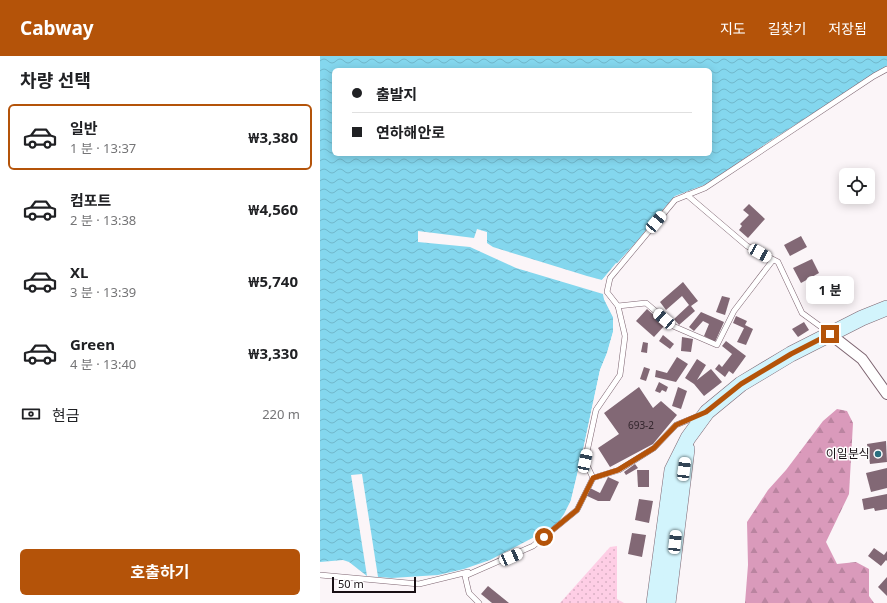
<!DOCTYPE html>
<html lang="ko">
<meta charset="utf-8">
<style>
body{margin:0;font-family:"Noto Sans","Noto Sans KR",sans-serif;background:#f2f2f2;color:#202124;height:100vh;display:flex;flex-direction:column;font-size:15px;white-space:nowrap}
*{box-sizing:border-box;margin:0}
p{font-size:13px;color:#757577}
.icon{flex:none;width:22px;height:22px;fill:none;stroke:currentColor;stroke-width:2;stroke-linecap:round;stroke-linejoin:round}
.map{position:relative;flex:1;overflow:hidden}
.drawer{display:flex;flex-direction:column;background:#fff;width:320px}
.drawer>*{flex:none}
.hud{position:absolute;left:12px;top:12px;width:380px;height:88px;border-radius:6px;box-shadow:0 2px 10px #0003;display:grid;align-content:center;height:88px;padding:0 20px;background:#fff}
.buttons{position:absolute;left:519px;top:112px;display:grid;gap:8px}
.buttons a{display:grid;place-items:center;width:36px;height:36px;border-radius:6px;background:#fff;box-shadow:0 2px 10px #0003;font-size:20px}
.scale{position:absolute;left:12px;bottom:10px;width:84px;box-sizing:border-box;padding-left:4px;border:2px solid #180f14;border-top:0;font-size:11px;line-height:14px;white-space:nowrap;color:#180f14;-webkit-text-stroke:3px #fff;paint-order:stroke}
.end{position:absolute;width:18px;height:18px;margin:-9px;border:5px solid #b45309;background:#fff;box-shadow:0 0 0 2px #fff}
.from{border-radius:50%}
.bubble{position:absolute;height:28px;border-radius:6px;background:#fff;box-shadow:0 2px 10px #0003;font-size:13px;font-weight:700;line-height:28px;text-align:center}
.car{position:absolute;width:12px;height:24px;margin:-12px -6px;border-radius:5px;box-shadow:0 0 3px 1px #0007;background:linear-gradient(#fff 24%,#345 0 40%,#fff 0 76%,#345 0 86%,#fff 0)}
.hud b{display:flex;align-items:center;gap:14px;height:38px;font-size:15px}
.hud b+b{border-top:1px solid #e0e0e0}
.hud i{width:10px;height:10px;background:#202124}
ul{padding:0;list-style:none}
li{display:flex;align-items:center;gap:12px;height:66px;margin:0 8px 6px;padding:0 12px;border:2px solid transparent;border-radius:6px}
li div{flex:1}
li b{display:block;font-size:15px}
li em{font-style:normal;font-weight:700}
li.current{border-color:#b45309}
li>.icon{width:36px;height:36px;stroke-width:1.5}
h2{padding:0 20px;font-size:18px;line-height:48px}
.pay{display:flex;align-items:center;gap:10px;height:44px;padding:0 20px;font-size:15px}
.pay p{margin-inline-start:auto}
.primary-button{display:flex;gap:8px;margin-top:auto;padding:8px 20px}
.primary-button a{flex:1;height:46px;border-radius:6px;background:#b45309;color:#fff;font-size:16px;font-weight:700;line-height:46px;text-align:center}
header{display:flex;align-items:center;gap:24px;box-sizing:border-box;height:56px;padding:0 20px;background:#b45309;color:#fff}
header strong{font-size:19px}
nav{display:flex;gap:22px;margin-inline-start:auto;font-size:14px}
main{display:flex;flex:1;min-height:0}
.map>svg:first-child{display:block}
.grass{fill:url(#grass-dots)}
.forest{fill:url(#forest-firs)}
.water{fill:url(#water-waves);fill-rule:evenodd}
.pier{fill:#fbf5f8}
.building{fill:#826875}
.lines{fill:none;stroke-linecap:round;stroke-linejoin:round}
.lane-casing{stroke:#7d6470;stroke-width:6}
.street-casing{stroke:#7d6470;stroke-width:12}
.secondary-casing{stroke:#7d6470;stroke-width:16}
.lane{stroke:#fff;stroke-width:5}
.street{stroke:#fff;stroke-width:10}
.secondary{stroke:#d2f4fc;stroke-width:15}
.route{stroke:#b45309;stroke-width:5}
.poi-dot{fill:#2b6f7f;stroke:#fff;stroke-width:1.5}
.labels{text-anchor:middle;stroke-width:3;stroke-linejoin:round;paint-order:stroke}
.number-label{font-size:10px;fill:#32252c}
.poi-label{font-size:12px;fill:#180f14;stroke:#fff;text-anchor:end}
</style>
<header>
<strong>Cabway</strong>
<nav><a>지도</a><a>길찾기</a><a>저장됨</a></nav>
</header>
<main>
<section class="drawer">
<h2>차량 선택</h2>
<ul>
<li class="current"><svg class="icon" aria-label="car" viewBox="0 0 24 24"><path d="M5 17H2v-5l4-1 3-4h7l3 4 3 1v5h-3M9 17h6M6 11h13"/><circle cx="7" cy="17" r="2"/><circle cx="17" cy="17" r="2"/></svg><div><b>일반</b><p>1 분 · 13:37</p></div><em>₩3,380</em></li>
<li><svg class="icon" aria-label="car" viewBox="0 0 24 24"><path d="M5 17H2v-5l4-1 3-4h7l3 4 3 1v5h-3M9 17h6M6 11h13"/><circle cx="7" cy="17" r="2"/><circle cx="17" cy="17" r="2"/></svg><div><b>컴포트</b><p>2 분 · 13:38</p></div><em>₩4,560</em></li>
<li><svg class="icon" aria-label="car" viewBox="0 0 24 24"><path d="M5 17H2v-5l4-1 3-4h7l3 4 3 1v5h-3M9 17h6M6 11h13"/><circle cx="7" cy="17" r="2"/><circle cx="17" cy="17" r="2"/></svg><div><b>XL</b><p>3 분 · 13:39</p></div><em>₩5,740</em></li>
<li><svg class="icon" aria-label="car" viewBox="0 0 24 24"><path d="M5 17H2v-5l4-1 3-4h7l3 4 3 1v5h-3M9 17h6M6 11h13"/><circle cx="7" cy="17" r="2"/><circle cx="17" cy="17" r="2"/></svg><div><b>Green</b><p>4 분 · 13:40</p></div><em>₩3,330</em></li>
</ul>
<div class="pay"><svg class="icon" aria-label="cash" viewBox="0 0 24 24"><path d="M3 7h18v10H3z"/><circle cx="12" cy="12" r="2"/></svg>현금<p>220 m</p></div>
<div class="primary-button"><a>호출하기</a></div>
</section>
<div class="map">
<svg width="567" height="547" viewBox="0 0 567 547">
<defs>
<pattern id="grass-dots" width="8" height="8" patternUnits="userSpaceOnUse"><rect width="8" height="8" fill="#fecee5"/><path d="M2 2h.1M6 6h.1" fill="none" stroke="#d9b0c4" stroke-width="1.8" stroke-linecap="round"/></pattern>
<pattern id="forest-firs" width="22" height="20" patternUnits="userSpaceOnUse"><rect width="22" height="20" fill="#da9abb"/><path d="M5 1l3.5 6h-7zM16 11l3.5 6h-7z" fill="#ba84a0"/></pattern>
<pattern id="water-waves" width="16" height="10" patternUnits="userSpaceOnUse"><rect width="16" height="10" fill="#84d7ee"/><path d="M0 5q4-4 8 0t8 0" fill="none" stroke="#71b7cb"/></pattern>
</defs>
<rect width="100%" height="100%" fill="#fbf5f8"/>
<polygon class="grass" points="297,490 297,543 304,547 240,547 290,491"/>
<polygon class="forest" points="517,353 527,355 533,367 529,438 506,486 517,508 536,506 549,513 549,540 554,547 425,547 428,509 427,466 448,434 466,414 503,365"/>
<path class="water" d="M0,0h567v10l-120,77 -60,41 -32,12 -18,20 -19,24 -36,40 2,19 9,18v15l-6,21 -7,17 -17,80 -12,50 -7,14 -7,10 -19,11 -48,25 -26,9 -26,6 -46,3 -25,-2 -18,-14 -6,-2 -23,2zM14,14h376v84h-376z"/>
<g class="pier">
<polygon points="157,173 167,176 167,187 173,191 267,220 282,224 296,207 298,208 284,224 286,243 295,261 295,277 289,298 282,315 258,424 254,441 251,444 263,394 280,314 287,297 293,276 293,261 284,243 283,238 196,212 150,191 98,186 98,175 154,182"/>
<polygon points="42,418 58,521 47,520 31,419"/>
</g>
<g class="building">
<polygon points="429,148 445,163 428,182 419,174 422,170 420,168 429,159 423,154"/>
<polygon points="481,180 487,191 470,200 464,189"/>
<polygon points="492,203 499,217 481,227 473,212"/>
<polygon points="363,226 378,245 371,250 375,255 359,269 354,263 369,249 362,240 346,254 340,246"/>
<polygon points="402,240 410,242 405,259 396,256"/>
<polygon points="327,253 345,269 334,281 316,265"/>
<polygon points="381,256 404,266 395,286 384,280 389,268 383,265 374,275 369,271"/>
<polygon points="416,260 427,265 425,269 433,273 426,289 417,286 424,272 413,267"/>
<polygon points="484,266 489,274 478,281 472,273"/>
<polygon points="343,279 354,288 350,293 339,285"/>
<polygon points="362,281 373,283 371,296 361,295"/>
<polygon points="406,285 426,300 413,318 409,315 405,321 395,313 399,308 402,311 412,298 402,290"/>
<polygon points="323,286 328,287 327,297 321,296"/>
<polygon points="357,301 368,308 356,326 335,321 336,314 347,317"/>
<polygon points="377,303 386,309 377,324 391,313 402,326 384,340 374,328 365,322"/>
<polygon points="324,311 330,313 326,325 320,323"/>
<polygon points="339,326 348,331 346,336 342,334 340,337 335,335"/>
<polygon points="319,331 333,352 341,345 357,359 333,388 290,411 278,392 299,378 284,357"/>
<polygon points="358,331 367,335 361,353 352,350"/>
<polygon points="566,385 567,406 550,408 547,388"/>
<polygon points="315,408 318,412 306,419 304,416"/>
<polygon points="567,412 567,432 551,436 546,417"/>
<polygon points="317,414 329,414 329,431 318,431"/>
<polygon points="288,421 299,426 290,445 278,445 265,439 268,431 280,437"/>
<polygon points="567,438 567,453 555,455 554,452 544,454 542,443"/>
<polygon points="319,443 333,445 329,467 315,464"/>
<polygon points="312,477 326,479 322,501 308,498"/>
<polygon points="554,492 564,499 567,495 567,505 566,504 561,510 548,500"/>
<polygon points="567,521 567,540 558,531"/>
<polygon points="168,530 189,547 172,547 161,538"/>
</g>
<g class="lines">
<defs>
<g id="lane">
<polyline points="367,139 427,190 458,206 482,257 508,276"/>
<polyline points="298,250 326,247 353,270 397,289 414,255 453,204"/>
<polyline points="273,422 265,405 276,354 300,319 305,280 298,250 287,236 290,222 355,144 385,132 554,20 567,13"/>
<polyline points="0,519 99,528 148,516"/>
<polyline points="159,547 149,537 145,520 213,490 257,454 273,422 299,414 334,392 356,369 378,360"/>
</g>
<polyline id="street" points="510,278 542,303 567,338"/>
<g id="secondary">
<polyline points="334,547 352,414 368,382 387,356 421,328 471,298 542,262 567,252"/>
<polyline points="348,547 367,393"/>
</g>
</defs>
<use href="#lane" class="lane-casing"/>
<use href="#street" class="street-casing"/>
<use href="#secondary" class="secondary-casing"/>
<use href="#lane" class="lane"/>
<use href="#street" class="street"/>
<use href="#secondary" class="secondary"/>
</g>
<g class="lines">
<polyline class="route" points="224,481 257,454 273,422 298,414 334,392 356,369 386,356 421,328 471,298 510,278"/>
</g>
<circle class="poi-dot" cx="558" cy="398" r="4"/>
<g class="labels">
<g class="number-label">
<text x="321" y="373">693-2</text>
</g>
<g class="poi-label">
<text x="550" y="402">이일분식</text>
</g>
</g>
</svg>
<div class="buttons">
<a><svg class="icon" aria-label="locate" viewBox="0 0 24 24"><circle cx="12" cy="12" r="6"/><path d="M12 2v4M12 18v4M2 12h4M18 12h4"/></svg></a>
</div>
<div class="scale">50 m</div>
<i class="end from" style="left:224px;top:481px"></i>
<i class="end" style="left:510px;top:278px"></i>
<div class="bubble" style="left:486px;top:220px;width:48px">1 분</div>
<i class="car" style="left:336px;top:166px;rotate:40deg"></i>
<i class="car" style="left:440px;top:197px;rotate:119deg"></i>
<i class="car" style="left:344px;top:263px;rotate:311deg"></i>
<i class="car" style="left:265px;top:405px;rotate:12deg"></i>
<i class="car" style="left:364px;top:413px;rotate:7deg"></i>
<i class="car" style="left:355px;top:486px;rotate:6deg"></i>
<i class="car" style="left:191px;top:501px;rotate:66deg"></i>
<div class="hud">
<b><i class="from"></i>출발지</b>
<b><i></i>연하해안로</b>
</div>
</div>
</main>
